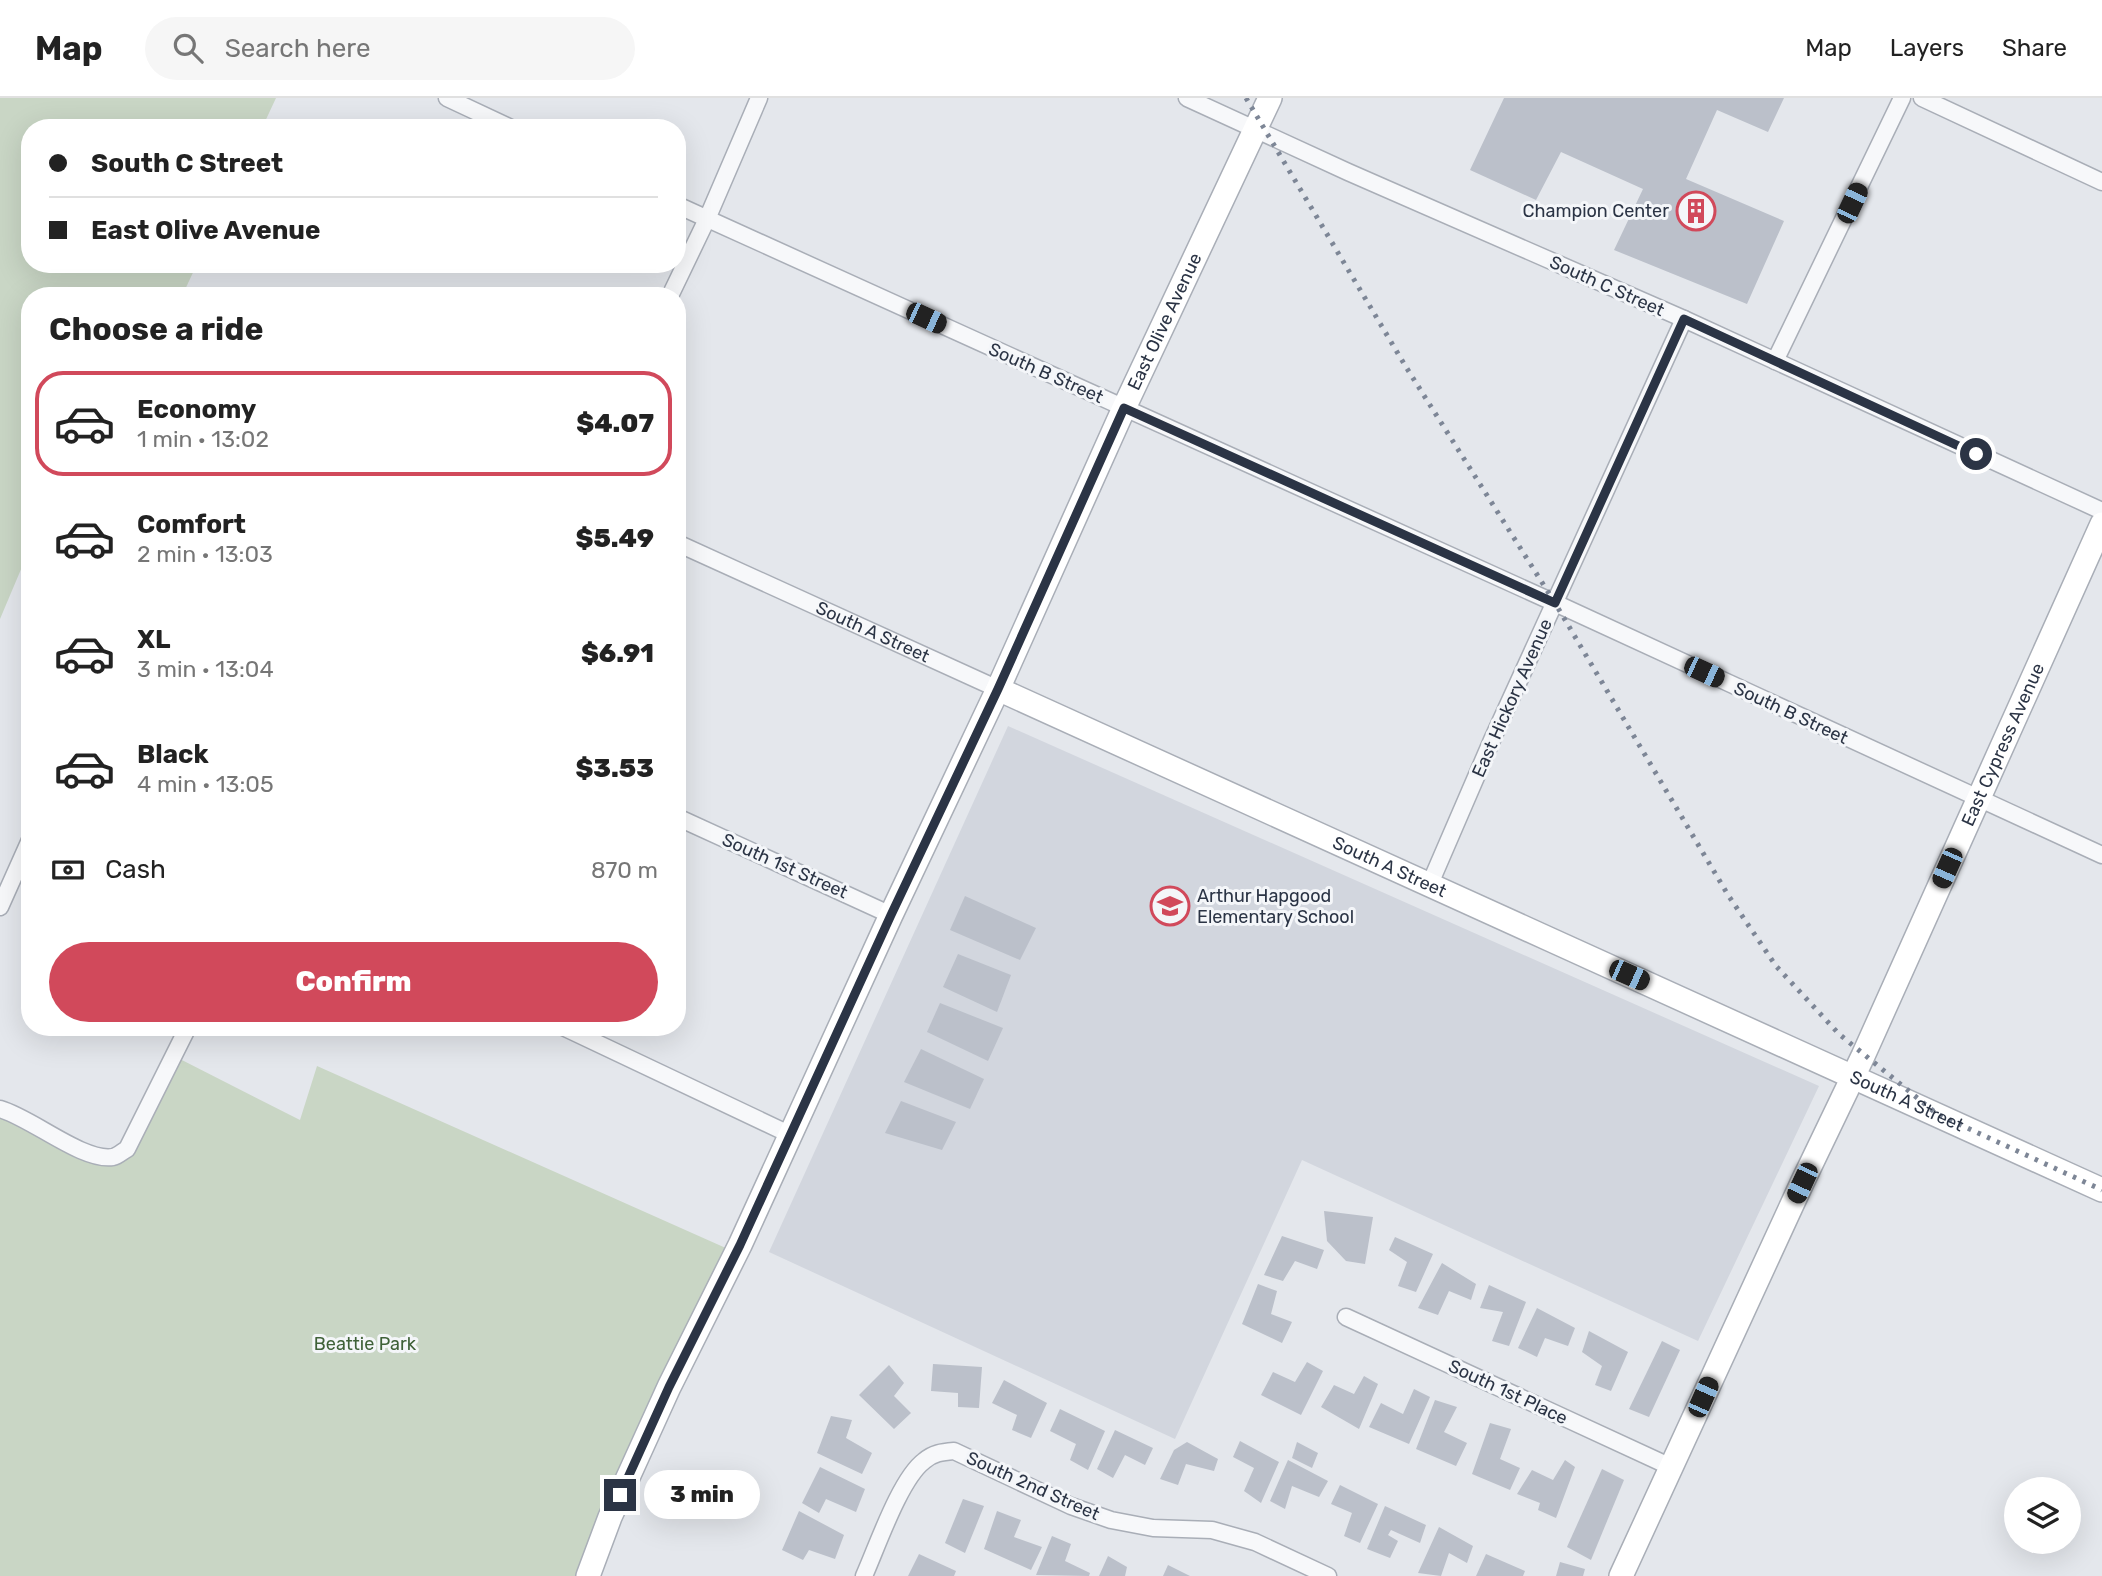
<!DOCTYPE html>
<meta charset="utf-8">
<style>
body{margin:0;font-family:Rubik,sans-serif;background:#f6f6f6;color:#222;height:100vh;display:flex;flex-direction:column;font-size:26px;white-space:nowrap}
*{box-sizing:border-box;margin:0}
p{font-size:23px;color:#767676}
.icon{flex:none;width:38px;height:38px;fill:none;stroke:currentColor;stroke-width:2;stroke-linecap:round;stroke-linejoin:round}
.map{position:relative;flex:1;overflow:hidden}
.panel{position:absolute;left:21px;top:189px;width:665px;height:749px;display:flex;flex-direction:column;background:#fff;border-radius:28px;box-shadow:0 7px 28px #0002}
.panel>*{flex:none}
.hud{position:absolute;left:21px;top:21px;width:665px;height:154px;border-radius:28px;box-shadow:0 7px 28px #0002;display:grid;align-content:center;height:154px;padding:0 28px;background:#fff}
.tools{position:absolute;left:2004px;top:1379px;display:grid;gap:14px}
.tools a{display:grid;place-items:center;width:77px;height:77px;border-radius:50%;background:#fff;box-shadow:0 7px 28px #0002;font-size:35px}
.end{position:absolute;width:32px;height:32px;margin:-16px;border:9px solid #2b3445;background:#fff;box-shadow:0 0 0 4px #fff}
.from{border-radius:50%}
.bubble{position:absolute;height:49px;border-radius:24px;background:#fff;box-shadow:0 7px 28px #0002;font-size:23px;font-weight:800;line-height:49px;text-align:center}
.car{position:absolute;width:21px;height:42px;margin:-21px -10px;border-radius:9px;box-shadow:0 0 5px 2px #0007;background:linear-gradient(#222 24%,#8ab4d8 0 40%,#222 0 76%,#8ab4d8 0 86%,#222 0)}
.hud b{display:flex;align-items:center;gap:24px;height:66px;font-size:26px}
.hud b+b{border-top:2px solid #e0e0e0}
.hud i{width:18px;height:18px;background:#222}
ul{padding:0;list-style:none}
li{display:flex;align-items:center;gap:21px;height:105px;margin:0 14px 10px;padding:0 14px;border:4px solid transparent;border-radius:28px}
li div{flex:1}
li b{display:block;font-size:26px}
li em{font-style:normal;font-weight:800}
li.on{border-color:#d1495b}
li>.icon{width:63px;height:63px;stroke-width:1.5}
h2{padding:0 28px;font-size:32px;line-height:84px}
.pay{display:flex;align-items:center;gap:18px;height:77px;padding:0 28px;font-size:26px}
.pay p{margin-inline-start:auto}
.cta{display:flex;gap:14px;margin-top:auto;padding:14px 28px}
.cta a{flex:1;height:80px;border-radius:42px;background:#d1495b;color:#fff;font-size:28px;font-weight:800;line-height:80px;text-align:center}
header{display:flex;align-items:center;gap:42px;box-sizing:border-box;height:98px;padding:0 35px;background:#fff;border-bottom:2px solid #e0e0e0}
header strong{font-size:33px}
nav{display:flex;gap:38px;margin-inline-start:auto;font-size:24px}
.search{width:490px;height:63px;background:#f6f6f6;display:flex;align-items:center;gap:18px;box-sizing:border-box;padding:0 24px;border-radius:38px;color:#767676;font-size:26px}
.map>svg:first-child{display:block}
.built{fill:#d2d6de}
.green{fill:#c9d6c5}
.building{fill:#bbc0ca}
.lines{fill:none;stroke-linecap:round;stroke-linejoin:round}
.street-casing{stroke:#a9aeb7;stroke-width:19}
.secondary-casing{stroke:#a9aeb7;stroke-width:26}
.street{stroke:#f7f8fa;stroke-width:16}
.secondary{stroke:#fff;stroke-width:23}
.rail{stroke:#7d8696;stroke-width:5;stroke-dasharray:3.5 7;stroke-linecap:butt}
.route{stroke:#2b3445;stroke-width:9}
.labels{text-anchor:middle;stroke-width:6;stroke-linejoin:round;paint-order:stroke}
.poi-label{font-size:18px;fill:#2b3445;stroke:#f4f6f9;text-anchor:end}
.street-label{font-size:18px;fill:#2b3445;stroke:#f4f6f9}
.park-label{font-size:18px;fill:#3f6138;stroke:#f4f6f9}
</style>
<header>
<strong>Map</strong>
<div class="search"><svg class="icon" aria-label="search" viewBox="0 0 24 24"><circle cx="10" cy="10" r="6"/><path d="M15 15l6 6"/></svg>Search here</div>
<nav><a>Map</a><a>Layers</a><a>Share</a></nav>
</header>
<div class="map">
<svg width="2102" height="1478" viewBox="0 0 2102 1478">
<rect width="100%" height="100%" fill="#e4e7ec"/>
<polygon class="built" points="1008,628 1819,988 1698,1243 1302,1062 1175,1341 769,1154"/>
<g class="green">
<polygon points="0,0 276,0 262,30 30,30 30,166 197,166 182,198 30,198 30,450 0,521"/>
<polygon points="174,958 300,1022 317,968 728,1151 579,1478 0,1478 0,1011 114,1059"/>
</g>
<g class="building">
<polygon points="1504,0 1784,0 1768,34 1717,12 1686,81 1784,123 1747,206 1614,152 1643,91 1561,54 1536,102 1470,72"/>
<polygon points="965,798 1036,830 1020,862 950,832"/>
<polygon points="958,856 1011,877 997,914 943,889"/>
<polygon points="940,905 1003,930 988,963 927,934"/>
<polygon points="921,951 984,981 970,1011 904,984"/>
<polygon points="901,1003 956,1024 942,1052 885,1035"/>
<polygon points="1324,1113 1373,1119 1365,1166 1346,1163 1327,1143"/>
<polygon points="1282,1138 1324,1152 1317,1171 1295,1163 1283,1183 1264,1177"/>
<polygon points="1395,1139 1433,1156 1416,1194 1398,1188 1407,1164 1389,1152"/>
<polygon points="1442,1165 1476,1186 1471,1202 1449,1193 1438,1217 1418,1210"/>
<polygon points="1258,1186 1277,1193 1271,1216 1292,1224 1282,1245 1242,1226"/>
<polygon points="1489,1187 1526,1204 1509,1248 1492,1243 1503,1214 1480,1210"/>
<polygon points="1537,1210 1575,1230 1568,1248 1545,1240 1537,1259 1518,1250"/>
<polygon points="1589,1233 1628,1254 1611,1293 1595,1287 1602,1268 1582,1254"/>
<polygon points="1662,1243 1680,1252 1649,1319 1629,1311"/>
<polygon points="1307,1264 1323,1273 1301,1317 1261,1297 1273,1274 1295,1284"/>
<polygon points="933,1266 982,1269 979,1310 958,1309 958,1295 931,1293"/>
<polygon points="889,1267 904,1285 894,1298 911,1315 894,1331 859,1297"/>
<polygon points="1364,1278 1378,1286 1359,1331 1321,1309 1334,1287 1354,1296"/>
<polygon points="1004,1282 1047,1305 1031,1340 1012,1332 1017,1317 992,1305"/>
<polygon points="1414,1291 1430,1299 1409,1346 1369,1329 1381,1305 1403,1316"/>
<polygon points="1435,1302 1457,1309 1444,1334 1467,1345 1456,1368 1416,1351"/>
<polygon points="1060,1311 1105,1333 1088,1372 1070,1362 1076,1346 1050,1333"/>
<polygon points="831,1318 852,1322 846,1340 872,1355 862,1376 817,1355"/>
<polygon points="1490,1325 1511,1331 1500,1361 1520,1370 1510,1392 1472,1376"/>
<polygon points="1115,1332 1153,1350 1145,1367 1125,1357 1113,1380 1097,1371"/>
<polygon points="1240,1343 1279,1364 1261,1405 1244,1393 1254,1370 1233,1359"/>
<polygon points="1187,1344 1218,1361 1214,1373 1186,1366 1178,1387 1160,1381 1174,1352"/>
<polygon points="1297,1344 1318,1355 1312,1370 1292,1360"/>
<polygon points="1288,1362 1328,1383 1319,1399 1292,1388 1285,1411 1270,1403"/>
<polygon points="1565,1362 1575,1369 1556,1420 1538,1412 1540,1405 1517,1396 1532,1372 1553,1382"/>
<polygon points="820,1369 865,1391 856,1414 826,1401 819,1415 802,1405"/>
<polygon points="1602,1371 1624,1382 1591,1462 1567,1449"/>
<polygon points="1340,1387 1378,1406 1360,1445 1344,1438 1352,1415 1331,1406"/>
<polygon points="963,1401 984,1408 965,1455 945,1445"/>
<polygon points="1385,1408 1426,1427 1420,1445 1391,1432 1388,1437 1398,1443 1390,1460 1367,1451"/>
<polygon points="799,1413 844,1437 835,1461 809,1452 803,1462 782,1452"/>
<polygon points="997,1413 1021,1422 1014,1439 1042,1449 1031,1472 984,1451"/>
<polygon points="1439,1429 1473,1448 1467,1465 1449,1455 1441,1478 1418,1475"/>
<polygon points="1052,1438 1071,1446 1065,1463 1090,1475 1089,1478 1036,1477"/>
<polygon points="919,1456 956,1473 954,1478 908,1478"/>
<polygon points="1486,1456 1525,1473 1523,1478 1476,1478"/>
<polygon points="1108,1458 1127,1469 1125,1478 1099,1478"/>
<polygon points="1560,1464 1585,1471 1583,1478 1556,1478"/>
<polygon points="1168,1467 1190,1478 1163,1478"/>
</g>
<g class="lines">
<defs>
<g id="street">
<polyline points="447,0 511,30"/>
<polyline points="1187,0 1348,74 1684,221 2102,413"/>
<polyline points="1922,0 2102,84"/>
<polyline points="677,107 1555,505 2102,757"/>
<polyline points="670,198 707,121 759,0"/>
<polyline points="1775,263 1902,0"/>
<path id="s1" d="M677,445l321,146"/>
<polyline points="679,720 891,817"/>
<polyline points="1429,788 1492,642 1684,221"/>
<polyline points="0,809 30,742"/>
<polyline points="563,929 791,1037"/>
<path d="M0,1011c32,9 83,53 113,48 5,-1 10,-6 14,-8l61,-122"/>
<polyline points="1346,1219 1671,1369"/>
<path d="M864,1478c13,-29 36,-97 60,-115 9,-8 18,-9 30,-10l117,55 40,14 42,8 59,2 43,12 73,34"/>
</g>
<g id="secondary">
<path id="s2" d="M998,591c368,168 736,333 1104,501"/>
<path id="s3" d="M588,1478l22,-59 59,-130 71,-142 151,-330 107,-226 126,-281 146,-310"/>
<path id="s4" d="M1621,1478l181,-393 61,-127 239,-532"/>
</g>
</defs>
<use href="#street" class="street-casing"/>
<use href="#secondary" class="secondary-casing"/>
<use href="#street" class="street"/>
<use href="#secondary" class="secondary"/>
<polyline class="rail" points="1246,0 1406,269 1555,505 1728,797 1776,868 1839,936 1937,1016 2102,1092"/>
</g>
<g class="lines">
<polyline class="route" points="620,1397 669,1289 740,1147 891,817 998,591 1124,310 1555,505 1684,221 1976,356"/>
</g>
<defs>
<symbol id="building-ring" viewBox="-11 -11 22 22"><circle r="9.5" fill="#f4f6f9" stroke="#d1495b" stroke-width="1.5"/><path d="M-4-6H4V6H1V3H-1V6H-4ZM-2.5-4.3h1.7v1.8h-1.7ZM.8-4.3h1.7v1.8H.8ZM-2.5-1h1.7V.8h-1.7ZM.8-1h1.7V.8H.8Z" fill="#d1495b"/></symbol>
<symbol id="school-ring" viewBox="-11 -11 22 22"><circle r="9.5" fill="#f4f6f9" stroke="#d1495b" stroke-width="1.5"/><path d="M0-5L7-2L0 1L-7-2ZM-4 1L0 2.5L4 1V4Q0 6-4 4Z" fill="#d1495b"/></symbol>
</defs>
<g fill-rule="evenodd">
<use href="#building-ring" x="1674" y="91" width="44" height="44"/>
<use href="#school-ring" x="1148" y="786" width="44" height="44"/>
</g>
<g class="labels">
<g class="poi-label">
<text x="1669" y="119">Champion Center</text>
<text x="1197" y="804" text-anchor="start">Arthur Hapgood<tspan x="1197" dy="21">Elementary School</tspan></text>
</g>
<g class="street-label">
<text transform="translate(1607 188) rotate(24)" y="6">South C Street</text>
<text dy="6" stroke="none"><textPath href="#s3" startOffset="1381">East Olive Avenue</textPath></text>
<text transform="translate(1046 275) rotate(24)" y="6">South B Street</text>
<text dy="6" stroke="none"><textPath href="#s1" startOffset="215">South A Street</textPath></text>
<text transform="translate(1512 600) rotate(-66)" y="6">East Hickory Avenue</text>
<text transform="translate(1791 615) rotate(25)" y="6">South B Street</text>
<text dy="6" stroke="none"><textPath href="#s4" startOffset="915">East Cypress Avenue</textPath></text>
<text transform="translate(785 768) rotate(24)" y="6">South 1st Street</text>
<text dy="6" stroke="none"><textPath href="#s2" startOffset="430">South A Street</textPath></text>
<text dy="6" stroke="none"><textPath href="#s2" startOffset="998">South A Street</textPath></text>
<text transform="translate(1508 1294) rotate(25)" y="6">South 1st Place</text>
<text transform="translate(1033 1388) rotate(24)" y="6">South 2nd Street</text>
</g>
<g class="park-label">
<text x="365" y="1252">Beattie Park</text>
</g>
</g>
</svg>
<div class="tools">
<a><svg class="icon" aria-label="layers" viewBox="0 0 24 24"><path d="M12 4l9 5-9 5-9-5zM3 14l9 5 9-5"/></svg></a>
</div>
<i class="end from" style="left:1976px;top:356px"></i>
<i class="end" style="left:620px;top:1397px"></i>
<div class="bubble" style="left:644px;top:1372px;width:116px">3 min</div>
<i class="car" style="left:1852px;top:105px;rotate:25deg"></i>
<i class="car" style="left:926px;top:220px;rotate:115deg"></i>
<i class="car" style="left:1704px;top:574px;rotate:115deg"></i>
<i class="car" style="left:1947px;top:770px;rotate:204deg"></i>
<i class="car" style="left:1629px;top:877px;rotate:114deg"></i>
<i class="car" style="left:1802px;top:1085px;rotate:205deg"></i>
<i class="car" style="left:1703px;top:1299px;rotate:24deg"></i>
<div class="hud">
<b><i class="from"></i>South C Street</b>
<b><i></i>East Olive Avenue</b>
</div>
<section class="panel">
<h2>Choose a ride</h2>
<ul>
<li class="on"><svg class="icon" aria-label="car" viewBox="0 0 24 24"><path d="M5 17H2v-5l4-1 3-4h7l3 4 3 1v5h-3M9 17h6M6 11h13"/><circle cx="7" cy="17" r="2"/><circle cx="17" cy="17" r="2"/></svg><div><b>Economy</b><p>1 min · 13:02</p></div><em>$4.07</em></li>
<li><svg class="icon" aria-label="car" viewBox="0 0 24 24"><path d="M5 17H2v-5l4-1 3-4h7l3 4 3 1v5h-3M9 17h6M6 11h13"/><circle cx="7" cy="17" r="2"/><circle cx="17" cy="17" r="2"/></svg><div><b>Comfort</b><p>2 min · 13:03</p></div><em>$5.49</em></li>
<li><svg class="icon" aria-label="car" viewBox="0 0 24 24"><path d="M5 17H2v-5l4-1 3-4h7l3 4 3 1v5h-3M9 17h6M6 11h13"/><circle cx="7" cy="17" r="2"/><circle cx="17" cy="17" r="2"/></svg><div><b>XL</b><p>3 min · 13:04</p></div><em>$6.91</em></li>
<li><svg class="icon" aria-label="car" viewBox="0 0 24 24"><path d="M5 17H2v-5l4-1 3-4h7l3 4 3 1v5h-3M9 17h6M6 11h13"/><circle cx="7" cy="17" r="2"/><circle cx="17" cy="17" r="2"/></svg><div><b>Black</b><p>4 min · 13:05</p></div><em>$3.53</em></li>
</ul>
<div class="pay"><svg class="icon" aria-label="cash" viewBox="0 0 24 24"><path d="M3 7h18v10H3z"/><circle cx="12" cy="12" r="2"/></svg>Cash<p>870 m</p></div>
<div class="cta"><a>Confirm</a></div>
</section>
</div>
